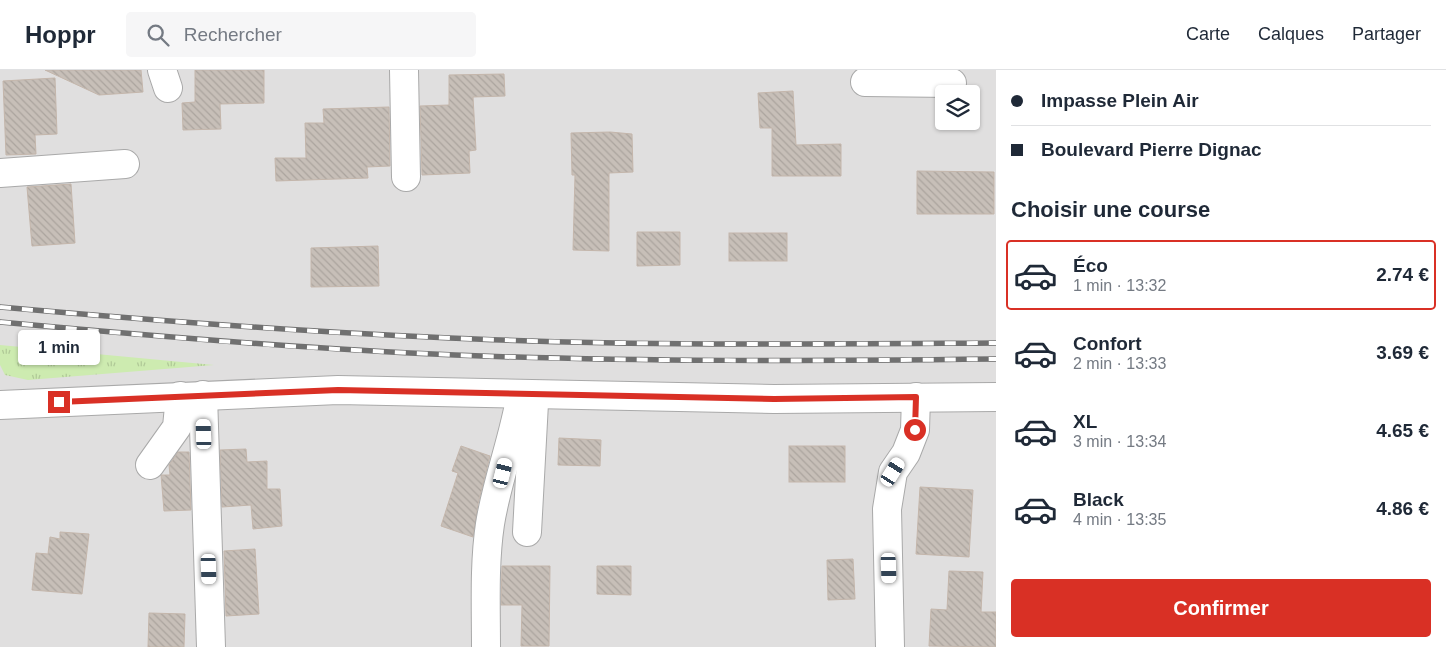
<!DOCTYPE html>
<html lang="fr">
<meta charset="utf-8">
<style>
body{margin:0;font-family:Arial,sans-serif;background:#f6f6f7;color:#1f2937;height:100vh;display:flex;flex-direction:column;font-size:19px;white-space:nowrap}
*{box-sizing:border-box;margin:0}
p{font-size:16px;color:#747a83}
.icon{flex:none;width:28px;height:28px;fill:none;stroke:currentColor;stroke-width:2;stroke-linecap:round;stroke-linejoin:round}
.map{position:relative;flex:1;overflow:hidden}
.details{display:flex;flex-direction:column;background:#fff;width:450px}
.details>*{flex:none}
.guide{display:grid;align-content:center;height:110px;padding:0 15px;background:#fff}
.controls{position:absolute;left:935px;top:15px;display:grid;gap:10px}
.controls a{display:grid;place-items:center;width:45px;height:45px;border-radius:5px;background:#fff;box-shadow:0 1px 4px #0004;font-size:25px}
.end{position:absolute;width:22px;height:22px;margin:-11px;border:6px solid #d93025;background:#fff;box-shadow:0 0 0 2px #fff}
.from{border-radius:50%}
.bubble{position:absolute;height:35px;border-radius:5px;background:#fff;box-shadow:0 1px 4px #0004;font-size:16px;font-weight:700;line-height:35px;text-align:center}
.car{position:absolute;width:15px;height:30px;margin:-15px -8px;border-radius:6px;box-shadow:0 0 4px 1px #0007;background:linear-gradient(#fff 24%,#345 0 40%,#fff 0 76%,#345 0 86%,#fff 0)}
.guide b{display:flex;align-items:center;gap:18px;height:48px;font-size:19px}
.guide b+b{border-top:1px solid #e0e1e3}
.guide i{width:12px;height:12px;background:#1f2937}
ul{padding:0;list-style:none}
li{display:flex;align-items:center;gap:15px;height:70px;margin:0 10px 8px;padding:0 5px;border:2px solid transparent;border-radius:5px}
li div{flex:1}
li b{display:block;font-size:19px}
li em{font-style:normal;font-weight:700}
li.current{border-color:#d93025}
li>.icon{width:45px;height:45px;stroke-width:1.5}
h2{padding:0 15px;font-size:22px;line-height:60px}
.button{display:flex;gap:10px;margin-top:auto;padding:10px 15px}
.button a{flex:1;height:58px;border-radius:5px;background:#d93025;color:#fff;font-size:20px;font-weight:700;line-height:58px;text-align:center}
header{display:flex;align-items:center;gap:30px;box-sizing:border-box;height:70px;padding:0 25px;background:#fff;border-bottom:1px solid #e0e1e3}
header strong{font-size:24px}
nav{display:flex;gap:28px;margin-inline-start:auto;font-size:18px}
.search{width:350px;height:45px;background:#f6f6f7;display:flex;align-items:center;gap:12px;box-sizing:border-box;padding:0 18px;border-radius:5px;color:#747a83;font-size:19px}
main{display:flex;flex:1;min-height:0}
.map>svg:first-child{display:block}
.residential{fill:#e0dfdf;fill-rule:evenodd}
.grass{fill:url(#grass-tufts)}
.building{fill:url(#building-back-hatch);stroke:#c4b6ab}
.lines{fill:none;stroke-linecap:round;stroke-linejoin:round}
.minor-casing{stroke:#a9a9a9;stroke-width:30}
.minor{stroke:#fff;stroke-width:28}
.rail-casing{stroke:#707070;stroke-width:5.5}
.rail{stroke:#fff;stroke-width:4;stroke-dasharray:11;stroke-linecap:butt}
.route{stroke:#d93025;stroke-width:6}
</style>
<header>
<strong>Hoppr</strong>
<div class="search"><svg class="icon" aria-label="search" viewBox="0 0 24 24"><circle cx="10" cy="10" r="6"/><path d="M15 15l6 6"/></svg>Rechercher</div>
<nav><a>Carte</a><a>Calques</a><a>Partager</a></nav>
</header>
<main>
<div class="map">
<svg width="996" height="577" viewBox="0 0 996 577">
<defs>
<pattern id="grass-tufts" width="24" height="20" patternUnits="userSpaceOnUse" patternTransform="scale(1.25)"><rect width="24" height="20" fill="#cdebb0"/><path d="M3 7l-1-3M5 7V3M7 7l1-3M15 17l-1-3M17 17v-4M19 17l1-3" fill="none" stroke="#b0c997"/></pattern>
<pattern id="building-back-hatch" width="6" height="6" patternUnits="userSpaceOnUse" patternTransform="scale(1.25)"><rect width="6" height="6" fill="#c7bfb8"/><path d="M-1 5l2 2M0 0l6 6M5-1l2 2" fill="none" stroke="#aba49e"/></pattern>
</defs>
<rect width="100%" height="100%" fill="#f2efe9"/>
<path class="residential" d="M0,0h996v577h-996zM944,24h27v27h-27z"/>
<polygon class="grass" points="0,275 214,295 28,310 5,305 0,295"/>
<g class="building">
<polygon points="45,0 141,0 143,22 99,25"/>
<polygon points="195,0 264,0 264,33 220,34 221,59 183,60 182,33 195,32"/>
<polygon points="504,4 505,26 473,27 476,80 469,81 470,103 422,105 420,36 449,35 449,5"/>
<polygon points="55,8 57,64 35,65 36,84 6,85 3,11"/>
<polygon points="793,21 796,75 841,74 841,106 772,106 772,58 760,58 758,23"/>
<polygon points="389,37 390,96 367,97 368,108 276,111 275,88 306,88 305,53 324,53 323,39"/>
<polygon points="610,62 632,64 633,102 609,103 609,181 573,180 575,105 572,105 571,63"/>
<polygon points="917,101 994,102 994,144 917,144"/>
<polygon points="71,114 75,173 32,176 27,117"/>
<polygon points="637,162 680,162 680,195 637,196"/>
<rect x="729" y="163" width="58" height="28"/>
<polygon points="378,176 379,216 311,217 311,178"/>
<polygon points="559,368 601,370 600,396 558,395"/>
<polygon points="461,376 490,386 478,434 473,467 441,456 458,403 452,401"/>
<rect x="789" y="376" width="56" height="36"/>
<polygon points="246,379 247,392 267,391 267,419 280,419 282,456 253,459 251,435 222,437 220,380"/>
<polygon points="178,382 189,382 191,440 164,441 161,405 170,405 169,395"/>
<polygon points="920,417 973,420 969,487 916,484"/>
<polygon points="60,462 89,464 82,524 32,520 36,483 48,484 50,467 60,469"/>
<polygon points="255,479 259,544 226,546 224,481"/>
<polygon points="853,489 855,529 828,530 827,490"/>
<polygon points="502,496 550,496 549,576 521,576 522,535 501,535"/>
<polygon points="597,496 631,496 631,525 597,524"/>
<polygon points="949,501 983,502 981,542 996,542 996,577 929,576 931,539 947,540"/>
<polygon points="149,543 185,544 184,577 148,577"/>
</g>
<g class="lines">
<defs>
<g id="minor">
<polyline points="162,0 168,18"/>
<polyline points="404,0 406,107"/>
<polyline points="865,12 952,13"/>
<polyline points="0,103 125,94"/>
<polyline points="203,325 211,577"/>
<polyline points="0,335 338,320 774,329 996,327"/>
<polyline points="150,395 177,357 180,326"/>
<polyline points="527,462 534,333"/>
<path d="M486,577c0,-40 -2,-83 4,-123 7,-44 24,-86 31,-130"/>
<polyline points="890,577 887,439 893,402 906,383 915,360 916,327"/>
</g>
</defs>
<use href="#minor" class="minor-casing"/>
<use href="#minor" class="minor"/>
<defs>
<g id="rail">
<path d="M0,237c158,14 316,26 475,32 174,7 347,5 521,4"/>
<path d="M0,252c151,14 303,27 455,33 180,7 361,6 541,4"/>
</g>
</defs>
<use href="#rail" class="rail-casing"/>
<use href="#rail" class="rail"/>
</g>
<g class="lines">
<polyline class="route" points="59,332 338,320 774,329 916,327 915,360"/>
</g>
</svg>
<div class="controls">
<a><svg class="icon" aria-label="layers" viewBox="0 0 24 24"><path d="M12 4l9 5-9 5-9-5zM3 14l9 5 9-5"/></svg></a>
</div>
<i class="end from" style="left:915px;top:360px"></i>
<i class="end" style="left:59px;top:332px"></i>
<div class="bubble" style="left:18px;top:260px;width:82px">1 min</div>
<i class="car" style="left:204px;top:364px;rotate:358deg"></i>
<i class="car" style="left:893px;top:402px;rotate:32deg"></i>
<i class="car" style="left:503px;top:403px;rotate:14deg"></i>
<i class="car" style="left:889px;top:498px;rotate:178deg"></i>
<i class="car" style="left:209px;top:499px;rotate:178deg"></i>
</div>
<section class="details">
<div class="guide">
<b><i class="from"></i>Impasse Plein Air</b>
<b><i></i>Boulevard Pierre Dignac</b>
</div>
<h2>Choisir une course</h2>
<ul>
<li class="current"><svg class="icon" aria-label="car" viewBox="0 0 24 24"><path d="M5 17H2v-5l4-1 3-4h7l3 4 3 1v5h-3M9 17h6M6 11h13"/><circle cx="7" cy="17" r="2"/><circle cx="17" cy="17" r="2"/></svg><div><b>Éco</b><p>1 min · 13:32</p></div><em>2.74 €</em></li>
<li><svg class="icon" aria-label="car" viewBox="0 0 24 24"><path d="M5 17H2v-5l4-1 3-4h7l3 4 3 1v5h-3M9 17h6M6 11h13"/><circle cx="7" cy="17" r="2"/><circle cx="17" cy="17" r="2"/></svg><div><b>Confort</b><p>2 min · 13:33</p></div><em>3.69 €</em></li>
<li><svg class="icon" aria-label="car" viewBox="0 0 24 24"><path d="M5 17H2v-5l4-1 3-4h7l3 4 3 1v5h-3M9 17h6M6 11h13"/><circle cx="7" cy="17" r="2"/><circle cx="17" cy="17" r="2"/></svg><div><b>XL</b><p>3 min · 13:34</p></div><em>4.65 €</em></li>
<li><svg class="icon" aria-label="car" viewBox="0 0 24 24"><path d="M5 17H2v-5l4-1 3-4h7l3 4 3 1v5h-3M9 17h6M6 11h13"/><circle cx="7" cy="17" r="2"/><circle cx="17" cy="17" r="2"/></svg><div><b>Black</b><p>4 min · 13:35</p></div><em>4.86 €</em></li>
</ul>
<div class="button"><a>Confirmer</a></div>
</section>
</main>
